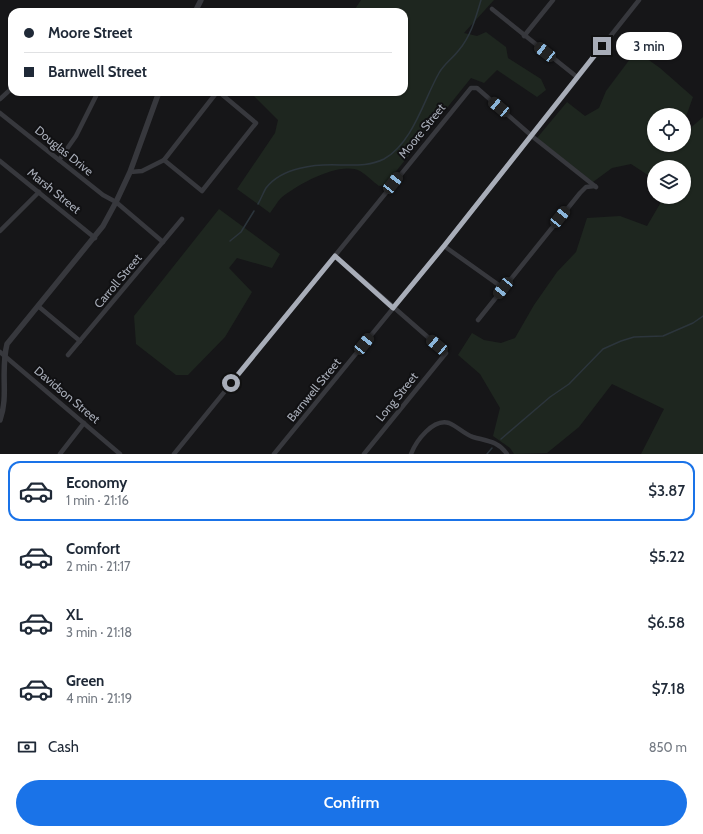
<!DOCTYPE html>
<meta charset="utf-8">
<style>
body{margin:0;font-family:Cabin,sans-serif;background:#f2f2f3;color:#1f2937;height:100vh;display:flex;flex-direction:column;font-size:15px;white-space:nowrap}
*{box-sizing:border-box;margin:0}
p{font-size:13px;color:#747a83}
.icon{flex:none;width:22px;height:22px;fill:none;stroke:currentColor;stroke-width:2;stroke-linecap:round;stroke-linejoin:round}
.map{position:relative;height:454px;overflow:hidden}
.panel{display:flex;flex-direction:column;background:#fff;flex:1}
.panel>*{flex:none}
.banner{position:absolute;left:8px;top:8px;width:400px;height:88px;border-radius:12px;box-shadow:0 1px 3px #0004;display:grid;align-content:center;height:88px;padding:0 16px;background:#fff}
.buttons{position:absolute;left:647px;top:108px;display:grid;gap:8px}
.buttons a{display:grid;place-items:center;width:44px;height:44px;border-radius:50%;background:#fff;box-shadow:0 1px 3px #0004;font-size:20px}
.end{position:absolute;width:18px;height:18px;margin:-9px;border:5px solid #a8adb8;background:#111;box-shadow:0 0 0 2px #111}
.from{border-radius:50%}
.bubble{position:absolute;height:28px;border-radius:14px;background:#fff;box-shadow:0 1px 3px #0004;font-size:13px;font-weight:600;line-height:28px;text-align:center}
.car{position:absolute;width:12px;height:24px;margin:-12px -6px;border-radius:5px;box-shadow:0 0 3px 1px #0007;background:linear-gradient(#222 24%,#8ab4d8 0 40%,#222 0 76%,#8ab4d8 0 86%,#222 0)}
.banner b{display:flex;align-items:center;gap:14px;height:38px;font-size:15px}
.banner b+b{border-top:1px solid #e0e1e3}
.banner i{width:10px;height:10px;background:#1f2937}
ul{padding:7px 0 0;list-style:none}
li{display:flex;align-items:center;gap:12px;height:60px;margin:0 8px 6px;padding:0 8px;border:2px solid transparent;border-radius:12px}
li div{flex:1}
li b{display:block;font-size:15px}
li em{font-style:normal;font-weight:600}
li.selected{border-color:#1a73e8}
li>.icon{width:36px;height:36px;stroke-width:1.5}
.pay{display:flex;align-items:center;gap:10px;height:44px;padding:0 16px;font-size:15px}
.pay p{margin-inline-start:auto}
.primary-button{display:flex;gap:8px;margin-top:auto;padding:8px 16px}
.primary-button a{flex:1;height:46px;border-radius:24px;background:#1a73e8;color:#fff;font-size:16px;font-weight:600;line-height:46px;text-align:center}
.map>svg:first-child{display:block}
.green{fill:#1e261f}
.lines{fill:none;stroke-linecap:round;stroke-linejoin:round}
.stream{stroke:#2c353c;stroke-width:1.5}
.minor{stroke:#37383d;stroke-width:4.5}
.tertiary{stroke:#37383d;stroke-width:5.5}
.route{stroke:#a8adb8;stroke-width:5}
.labels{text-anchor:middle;stroke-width:4;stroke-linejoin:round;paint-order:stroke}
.street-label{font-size:12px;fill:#a8adb8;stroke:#111113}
</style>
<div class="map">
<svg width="703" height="454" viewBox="0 0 703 454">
<rect width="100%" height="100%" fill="#161618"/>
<g class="green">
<path d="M361,0h133l-30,33 13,3 9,-4 20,15 2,11 33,21 5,11 -9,7 -40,-27 -13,13 -13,-5 -86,107 -6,1c-6,-4 -12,-11 -19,-15 -21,-10 -63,14 -79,27 -4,4 -7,10 -11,15l-33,-24 38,-56 3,-13 -28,-28h50l3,3 2,-3h99v-80h-51z"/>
<polygon points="636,51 660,68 693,97 684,122 684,115 654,115 654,145 684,145 684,128 687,131 703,117 703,454 641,454 664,409 612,384 579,427 547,453 514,454 510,448 493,436 500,408 480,374 458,355 472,333 484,340 501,343 515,338 534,305 557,272 576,252 587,218 620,216 647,226 664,197 684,197 684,167 654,167 654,179 631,164 612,168 593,182 537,138 567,102 585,116 599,108 606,91"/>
<polygon points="219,209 280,254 272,268 237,258 229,268 252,292 225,337 188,375 176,375 136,344 134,316"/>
</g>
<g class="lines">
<g class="stream">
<path d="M258,204c3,-5 5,-11 8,-16 16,-21 50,-24 74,-23 15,0 30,1 44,-6 29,-16 40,-60 55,-86 5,-9 14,-15 20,-23 12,-14 17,-33 22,-50"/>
<polyline points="230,241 241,232 254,211"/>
<polyline points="501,439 550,397 569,384 603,349 621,341 634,337 663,336 693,323 703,316"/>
<polyline points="487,454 492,448"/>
</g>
<g class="minor">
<polyline points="492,9 577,77"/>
<polyline points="524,36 553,0"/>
<polyline points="0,99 12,88"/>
<polyline points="0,113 103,195 116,202 163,242"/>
<polyline points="59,160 76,136 98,92"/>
<polyline points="164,160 202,191 256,123 219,92"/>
<polyline points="0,161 95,238"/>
<polyline points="130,172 142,171 164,160 217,92"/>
<polyline points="0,231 39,192"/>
<polyline points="444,246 503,288"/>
<polyline points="335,256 446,353 364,454"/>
<polyline points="38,306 80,341"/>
<polyline points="478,320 580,193 586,187 595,186"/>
<polyline points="0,352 120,454"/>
<polyline points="68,355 182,219"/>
<polyline points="60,454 84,423"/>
<polyline points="174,454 471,88 477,88 533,137 596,187"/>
<polyline points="274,454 444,246 639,0"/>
<path d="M411,454c5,-13 22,-36 38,-31 8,3 15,11 24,14 14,4 25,4 34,17"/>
</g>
<g class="tertiary">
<polyline points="195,12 201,0"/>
<path d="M0,420c9,-25 0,-48 7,-76l96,-118 13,-24 14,-30 29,-80"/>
</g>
</g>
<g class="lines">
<polyline class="route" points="231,383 335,256 393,308 444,246 602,46"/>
</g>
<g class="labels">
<g class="street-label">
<text transform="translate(422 131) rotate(-51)" y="4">Moore Street</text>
<text transform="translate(64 151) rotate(39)" y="4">Douglas Drive</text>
<text transform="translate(54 191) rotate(39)" y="4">Marsh Street</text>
<text transform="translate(118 281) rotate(-50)" y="4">Carroll Street</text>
<text transform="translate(314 390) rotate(-51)" y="4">Barnwell Street</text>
<text transform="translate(67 395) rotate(40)" y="4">Davidson Street</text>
<text transform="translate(397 397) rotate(-51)" y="4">Long Street</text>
</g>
</g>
</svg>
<div class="buttons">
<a><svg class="icon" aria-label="locate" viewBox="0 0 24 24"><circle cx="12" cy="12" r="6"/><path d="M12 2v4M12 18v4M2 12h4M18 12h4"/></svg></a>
<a><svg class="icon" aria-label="layers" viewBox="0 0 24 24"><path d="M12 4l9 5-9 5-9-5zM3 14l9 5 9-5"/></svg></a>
</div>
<i class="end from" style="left:231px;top:383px"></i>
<i class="end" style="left:602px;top:46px"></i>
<div class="bubble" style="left:616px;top:32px;width:66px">3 min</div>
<i class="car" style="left:545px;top:52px;rotate:308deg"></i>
<i class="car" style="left:499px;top:107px;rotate:310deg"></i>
<i class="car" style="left:393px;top:183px;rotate:38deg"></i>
<i class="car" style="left:560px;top:217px;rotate:39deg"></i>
<i class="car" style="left:503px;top:288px;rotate:219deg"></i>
<i class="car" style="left:364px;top:344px;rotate:39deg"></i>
<i class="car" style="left:437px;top:345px;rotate:310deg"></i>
<div class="banner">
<b><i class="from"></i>Moore Street</b>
<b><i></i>Barnwell Street</b>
</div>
</div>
<section class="panel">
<ul>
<li class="selected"><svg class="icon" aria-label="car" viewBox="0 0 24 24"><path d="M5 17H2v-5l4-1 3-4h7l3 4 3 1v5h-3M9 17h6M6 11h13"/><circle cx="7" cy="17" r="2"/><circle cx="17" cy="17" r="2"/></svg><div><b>Economy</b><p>1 min · 21:16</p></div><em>$3.87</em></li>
<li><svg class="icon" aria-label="car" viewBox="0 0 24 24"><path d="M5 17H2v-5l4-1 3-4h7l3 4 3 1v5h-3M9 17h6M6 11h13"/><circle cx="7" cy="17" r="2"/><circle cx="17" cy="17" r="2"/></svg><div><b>Comfort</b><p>2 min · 21:17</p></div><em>$5.22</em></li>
<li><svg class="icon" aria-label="car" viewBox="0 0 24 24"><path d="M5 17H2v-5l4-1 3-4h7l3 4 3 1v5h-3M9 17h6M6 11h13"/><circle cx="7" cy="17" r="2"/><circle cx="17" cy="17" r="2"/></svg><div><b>XL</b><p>3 min · 21:18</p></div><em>$6.58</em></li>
<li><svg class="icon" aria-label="car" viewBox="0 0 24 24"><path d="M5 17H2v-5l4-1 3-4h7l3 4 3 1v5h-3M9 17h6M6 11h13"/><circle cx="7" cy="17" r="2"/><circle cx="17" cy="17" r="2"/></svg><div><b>Green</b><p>4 min · 21:19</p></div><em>$7.18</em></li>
</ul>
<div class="pay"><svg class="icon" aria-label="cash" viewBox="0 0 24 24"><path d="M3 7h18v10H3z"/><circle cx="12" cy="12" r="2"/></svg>Cash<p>850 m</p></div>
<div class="primary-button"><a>Confirm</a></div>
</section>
